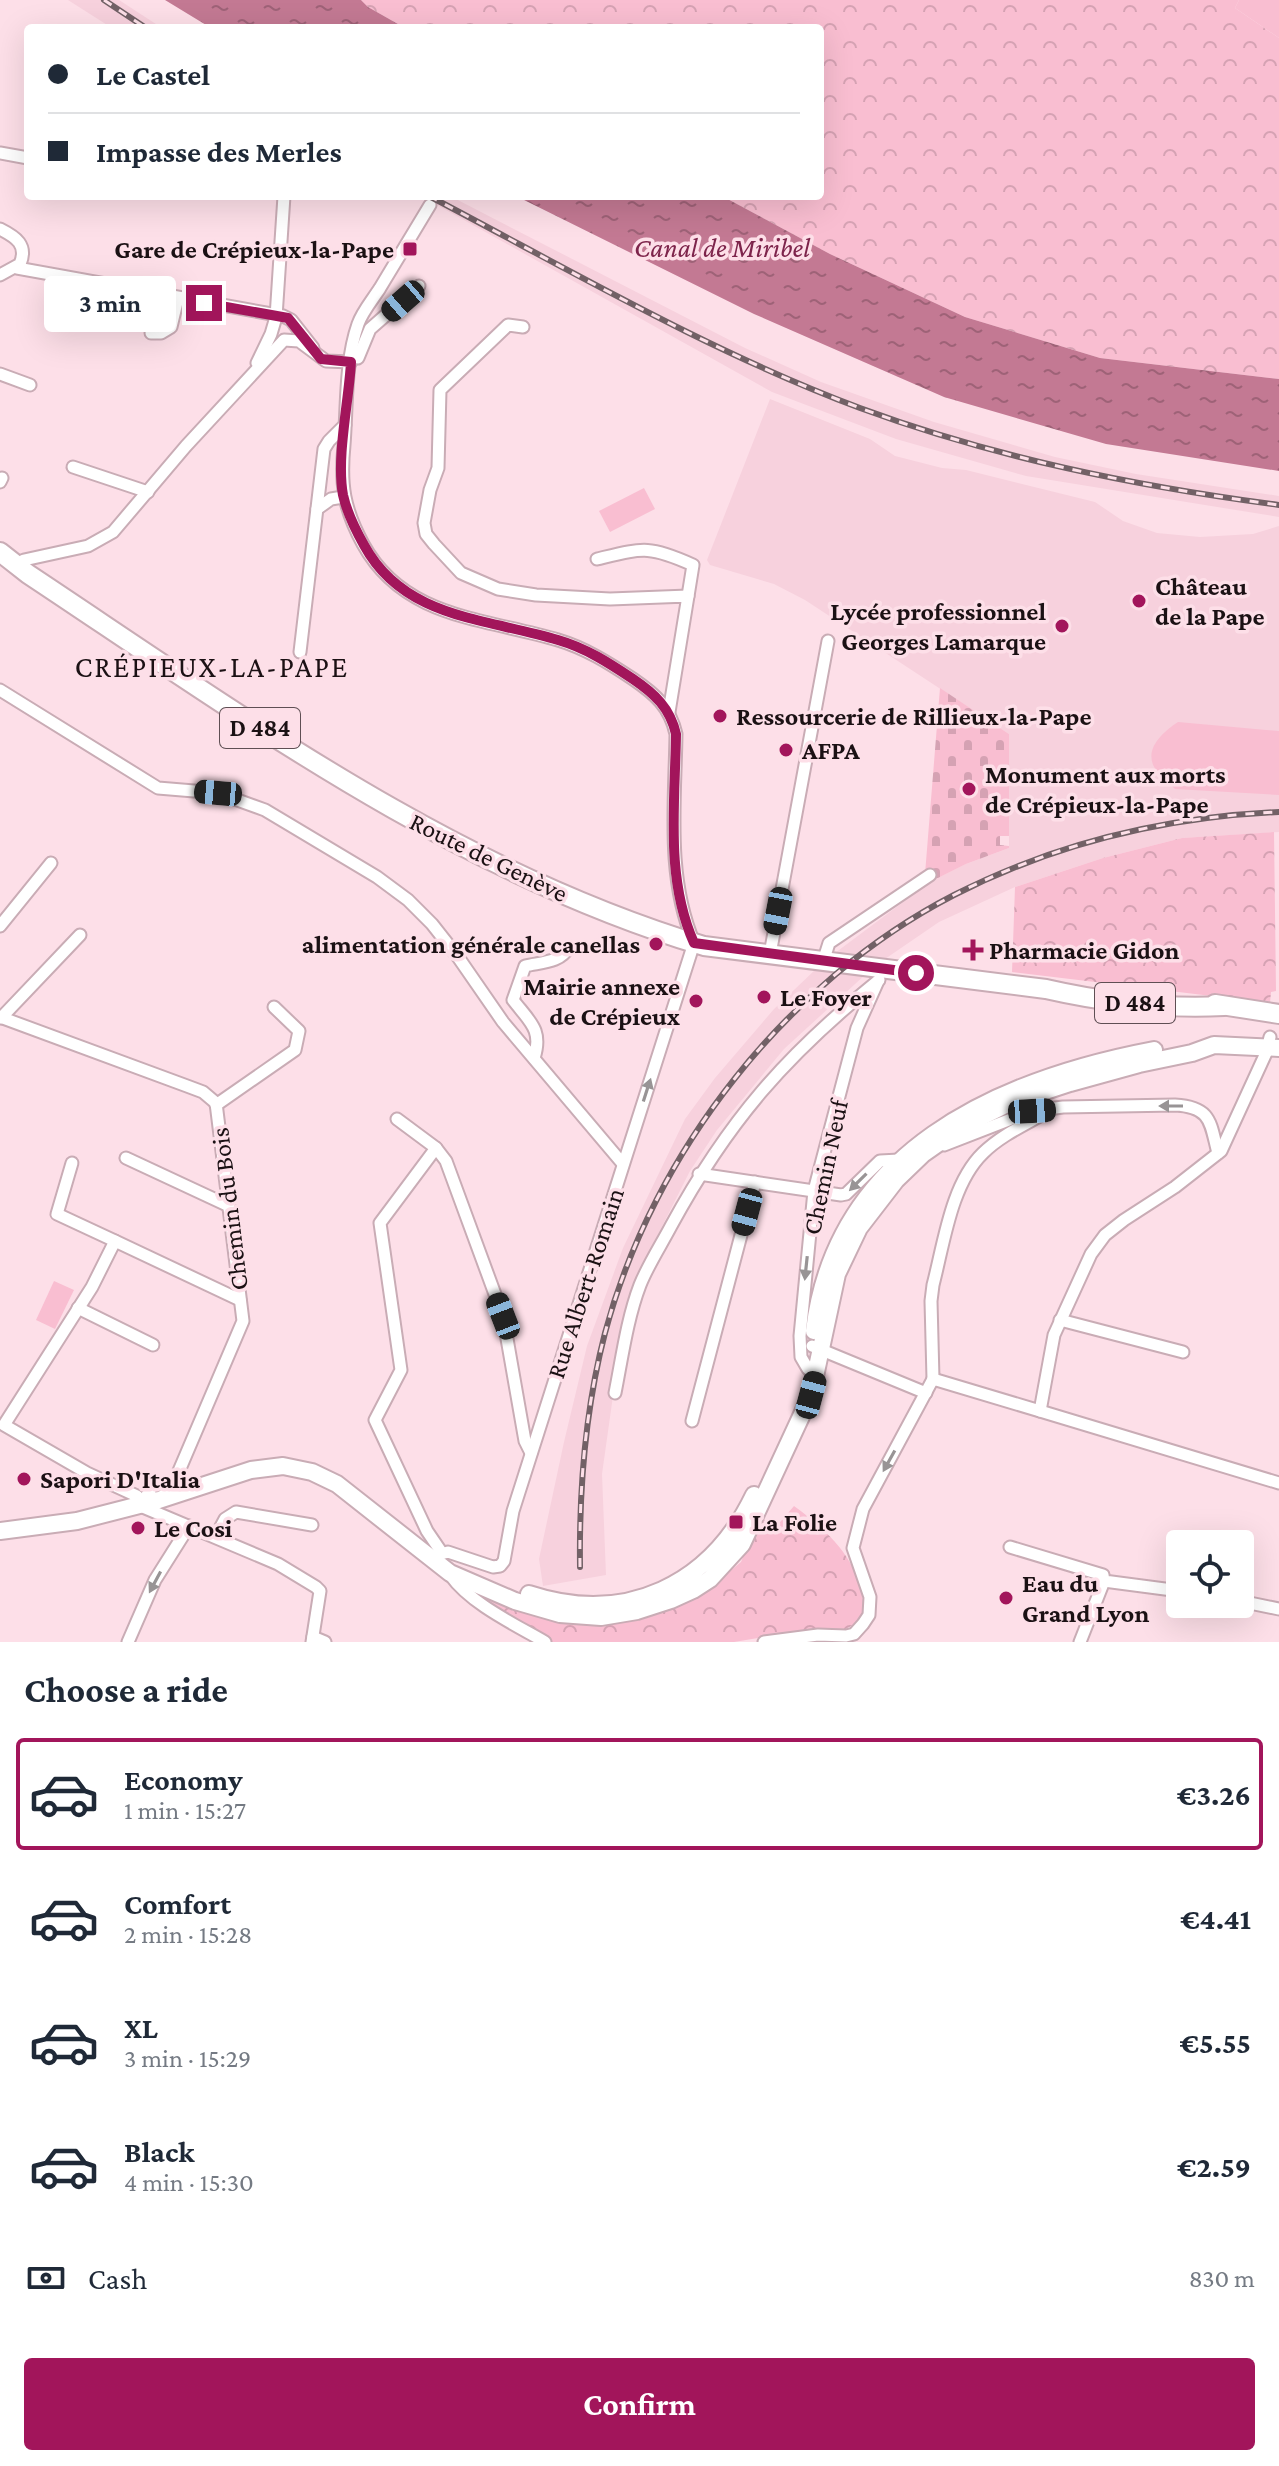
<!DOCTYPE html>
<meta charset="utf-8">
<style>
body{margin:0;font-family:"Crimson Pro",serif;background:#f6f6f7;color:#1f2937;height:100vh;display:flex;flex-direction:column;font-size:30px;white-space:nowrap}
*{box-sizing:border-box;margin:0}
p{font-size:26px;color:#747a83}
.icon{flex:none;width:44px;height:44px;fill:none;stroke:currentColor;stroke-width:2;stroke-linecap:round;stroke-linejoin:round}
.map{position:relative;height:1642px;overflow:hidden}
.panel{display:flex;flex-direction:column;background:#fff;flex:1}
.panel>*{flex:none}
.banner{position:absolute;left:24px;top:24px;width:800px;height:176px;border-radius:8px;box-shadow:0 8px 32px #0002;display:grid;align-content:center;height:176px;padding:0 24px;background:#fff}
.tools{position:absolute;left:1166px;top:1530px;display:grid;gap:16px}
.tools a{display:grid;place-items:center;width:88px;height:88px;border-radius:8px;background:#fff;box-shadow:0 8px 32px #0002;font-size:40px}
.end{position:absolute;width:36px;height:36px;margin:-18px;border:10px solid #a2155b;background:#fff;box-shadow:0 0 0 4px #fff}
.from{border-radius:50%}
.bubble{position:absolute;height:56px;border-radius:8px;background:#fff;box-shadow:0 8px 32px #0002;font-size:26px;font-weight:700;line-height:56px;text-align:center}
.car{position:absolute;width:24px;height:48px;margin:-24px -12px;border-radius:10px;box-shadow:0 0 6px 2px #0007;background:linear-gradient(#222 24%,#8ab4d8 0 40%,#222 0 76%,#8ab4d8 0 86%,#222 0)}
.banner b{display:flex;align-items:center;gap:28px;height:76px;font-size:30px}
.banner b+b{border-top:2px solid #e0e1e3}
.banner i{width:20px;height:20px;background:#1f2937}
ul{padding:0;list-style:none}
li{display:flex;align-items:center;gap:24px;height:112px;margin:0 16px 12px;padding:0 8px;border:4px solid transparent;border-radius:8px}
li div{flex:1}
li b{display:block;font-size:30px}
li em{font-style:normal;font-weight:700}
li.selected{border-color:#a2155b}
li>.icon{width:72px;height:72px;stroke-width:1.5}
h2{padding:0 24px;font-size:36px;line-height:96px}
.pay{display:flex;align-items:center;gap:20px;height:88px;padding:0 24px;font-size:30px}
.pay p{margin-inline-start:auto}
.button{display:flex;gap:16px;margin-top:auto;padding:16px 24px}
.button a{flex:1;height:92px;border-radius:8px;background:#a2155b;color:#fff;font-size:32px;font-weight:700;line-height:92px;text-align:center}
.map>svg:first-child{display:block}
.built{fill:#f7d1dd}
.green{fill:#f9bed1}
.forest{fill:url(#forest-crowns)}
.cemetery{fill:url(#cemetery-stones)}
.water{fill:url(#water-ripples)}
.lines{fill:none;stroke-linecap:round;stroke-linejoin:round}
.street-casing{stroke:#c9acb5;stroke-width:15}
.secondary-casing{stroke:#c9acb5;stroke-width:20}
.primary-casing{stroke:#c9acb5;stroke-width:22}
.street{stroke:#fff;stroke-width:11}
.secondary{stroke:#fff;stroke-width:16}
.primary{stroke:#fff;stroke-width:18}
.rail-casing{stroke:#726166;stroke-width:6}
.rail{stroke:#fddfe8;stroke-width:3;stroke-dasharray:9;stroke-linecap:butt}
.oneway{fill:#989495}
.route{stroke:#a2155b;stroke-width:10}
.poi-dot{fill:#a2155b;stroke:#fddfe8;stroke-width:3}
.labels{text-anchor:middle;stroke-width:7;stroke-linejoin:round;paint-order:stroke}
.shield{fill:#fddfe8;stroke:#5f4f54;stroke-width:2}
.shield-label{font-size:24px;font-weight:bold;fill:#1b1114}
.poi-label{font-size:26px;font-weight:bold;fill:#1b1114;stroke:#fddfe8;text-anchor:start}
.street-label{font-size:26px;fill:#1b1114;stroke:#fddfe8}
.water-label{font-size:28px;font-style:italic;fill:#7d244b;stroke:#fddfe8}
.quarter-label{font-size:30px;letter-spacing:2px;fill:#1b1114;stroke:#fddfe8}
</style>
<div class="map">
<svg width="1279" height="1642" viewBox="0 0 1279 1642">
<defs>
<pattern id="forest-crowns" width="20" height="18" patternUnits="userSpaceOnUse" patternTransform="scale(2)"><rect width="20" height="18" fill="#f9bed1"/><path d="M2 6a3 3 0 1 1 6 0M12 15a3 3 0 1 1 6 0" fill="none" stroke="#d5a2b3"/></pattern>
<pattern id="cemetery-stones" width="16" height="16" patternUnits="userSpaceOnUse" patternTransform="scale(2)"><rect width="16" height="16" fill="#f9bed1"/><path d="M2 7V4a2 2 0 0 1 4 0v3zM10 15v-3a2 2 0 0 1 4 0v3z" fill="#d5a2b3"/></pattern>
<pattern id="water-ripples" width="26" height="14" patternUnits="userSpaceOnUse" patternTransform="scale(2)"><rect width="26" height="14" fill="#c37993"/><path d="M2 4q2-2 4 0t4 0M15 11q2-2 4 0t4 0" fill="none" stroke="#9e6277"/></pattern>
</defs>
<rect width="100%" height="100%" fill="#fddfe8"/>
<g class="built">
<polygon points="68,0 119,0 162,28 112,28"/>
<polygon points="421,196 450,196 745,348 821,382 934,422 1055,457 1136,474 1279,496 1279,517 1026,476 896,439 772,392"/>
<polygon points="770,399 870,439 895,456 942,468 966,470 1095,502 1123,521 1157,533 1200,537 1253,534 1279,526 1279,832 1182,838 1103,858 1015,887 939,922 885,959 835,953 930,882 966,864 1009,848 1009,734 805,600 774,584 710,565 707,560"/>
<polygon points="816,969 866,974 784,1049 717,1130 690,1171 637,1276 622,1332 602,1474 606,1575 543,1586 539,1559 564,1442 587,1346 623,1248 685,1119 715,1078 774,1009"/>
</g>
<g class="green">
<polygon points="1239,0 1279,0 1279,38 1235,8"/>
<polygon points="644,488 655,509 610,532 599,511"/>
<path d="M1178,722l101,9v64l-104,-6c-6,-6 -15,-12 -19,-19 -14,-20 7,-38 22,-48z"/>
<polygon points="54,1281 74,1290 55,1329 36,1320"/>
</g>
<g class="forest">
<polygon points="361,0 1239,0 1235,8 1279,38 1279,379 1100,358 965,317 830,254 722,196 820,196 820,28 405,28 368,7"/>
<polygon points="1274,832 1276,991 1271,992 1270,1003 1012,972 1015,887 1103,858 1182,838"/>
<path d="M794,1506c37,27 69,58 70,106l-9,12 -13,7 -37,-1 -71,12h-182l-51,-30 -34,-25 59,25 39,10 148,-37 28,-23 20,-45 14,11z"/>
</g>
<polygon class="cemetery" points="940,688 1009,734 1009,836 1000,836 1000,845 1009,846 1009,848 966,864 930,882 925,874"/>
<g class="water">
<polygon points="165,0 361,0 368,7 405,28 211,28"/>
<polygon points="516,196 722,196 830,254 965,317 1100,358 1279,379 1279,471 1106,444 944,397 754,314"/>
</g>
<g class="lines">
<defs>
<g id="street">
<polyline points="0,153 28,158"/>
<path d="M430,205c-16,27 -33,55 -50,83 -7,11 -18,24 -22,36 -13,37 -11,83 -14,121 -4,40 0,64 19,99 41,75 122,74 195,96 27,8 51,23 75,39 22,15 37,28 43,55 -1,70 -10,143 18,209l-181,568 -9,50 -4,5 -7,1 -45,-15 -7,2"/>
<path d="M0,229c16,8 28,16 20,35l-20,11"/>
<polyline points="17,268 283,316 291,320 313,348"/>
<polyline points="523,327 508,325 440,390 438,468 430,490 424,523 426,534 434,544 461,573 498,589 536,595 610,599 688,596 669,712"/>
<polyline points="151,333 161,333 171,327 178,298"/>
<polyline points="358,358 370,329 419,286"/>
<polyline points="257,363 271,334 276,317 284,196"/>
<polyline points="0,374 30,385"/>
<polyline points="73,467 148,492"/>
<polyline points="0,482 2,478"/>
<polyline points="317,509 331,499 343,497"/>
<path d="M597,559c46,-11 52,-14 96,6l-5,31"/>
<polyline points="16,565 24,560 88,546 113,532 186,446 284,340 299,341 326,361 351,362"/>
<polyline points="300,652 324,449 329,441 345,425"/>
<polyline points="0,690 158,788 218,793 265,810 377,877 408,900 432,924 458,957 503,1022 623,1164"/>
<polyline points="0,926 51,863"/>
<polyline points="770,954 828,641"/>
<polyline points="823,962 829,943 930,875"/>
<polyline points="0,1017 187,1086 203,1092 216,1103 243,1321 173,1485 162,1497"/>
<polyline points="1,1018 80,935"/>
<path d="M534,1058c9,-28 -4,-36 -21,-58l12,-34c17,-4 35,-3 44,-19"/>
<polyline points="216,1105 295,1050 299,1031 274,1007"/>
<polyline points="397,1119 436,1148 380,1223 401,1370 375,1420 427,1531 442,1553"/>
<path d="M944,1145l88,-34 31,-4 112,-2c37,2 35,18 43,48"/>
<polyline points="436,1148 446,1161 503,1316 525,1441 531,1453"/>
<polyline points="126,1158 229,1206"/>
<polyline points="72,1163 57,1214 115,1241"/>
<polyline points="699,1174 841,1195 846,1194 880,1161 899,1160"/>
<polyline points="78,1308 153,1345"/>
<polyline points="1060,1320 1183,1352"/>
<polyline points="812,1346 926,1393"/>
<polyline points="808,1369 801,1357 800,1336 814,1191 857,1028 878,981"/>
<path d="M933,1379l-2,-78 2,-16c11,-42 18,-101 50,-132 17,-17 41,-28 62,-40"/>
<path d="M615,1393c7,-35 12,-74 25,-108 8,-20 21,-40 31,-59 57,-105 115,-171 208,-246"/>
<polyline points="1040,1411 1279,1483"/>
<polyline points="692,1421 755,1182"/>
<polyline points="150,1492 138,1505 278,1564 316,1587 320,1591 312,1642"/>
<polyline points="137,1496 87,1473 4,1425 92,1287 115,1241 240,1300"/>
<polyline points="216,1536 225,1519 236,1512 312,1525"/>
<polyline points="1010,1547 1103,1575 1104,1581 1180,1591"/>
<path d="M451,1576c20,28 65,49 94,66"/>
<polyline points="1240,1601 1279,1609"/>
<polyline points="313,1637 325,1642"/>
<polyline points="128,1642 155,1580 189,1526"/>
<polyline points="764,1642 818,1635 846,1636 854,1634 863,1624 869,1615 870,1597 853,1548 863,1509 933,1379 1040,1411 1054,1335 1091,1254 1105,1235 1124,1220 1175,1187 1221,1151 1266,1053 1270,1037"/>
<polyline points="1080,1642 1104,1581"/>
</g>
<g id="secondary">
<path d="M814,1331c22,-179 182,-251 340,-281"/>
<polyline points="0,1531 77,1521 159,1500 251,1470 283,1466 312,1472 337,1484 450,1573 515,1601 560,1614 601,1617 637,1611 671,1600 693,1590 710,1579 742,1544 811,1395 837,1274 859,1228 896,1180 923,1154 963,1126 1009,1103 1070,1083 1139,1064 1192,1053 1214,1045 1279,1048"/>
<path d="M529,1594c97,32 182,-9 225,-99"/>
</g>
<g id="primary">
<path d="M0,552l28,22c214,142 426,297 676,372l342,43c57,13 119,20 178,17"/>
<polyline points="1215,1004 1279,1014"/>
</g>
</defs>
<use href="#street" class="street-casing"/>
<use href="#secondary" class="secondary-casing"/>
<use href="#primary" class="primary-casing"/>
<use href="#street" class="street"/>
<use href="#secondary" class="secondary"/>
<use href="#primary" class="primary"/>
<defs>
<g id="rail">
<polyline points="104,0 146,28"/>
<path d="M429,196c141,74 281,156 431,212 136,50 275,78 419,97"/>
<path d="M580,1567c-1,-80 5,-157 25,-234 48,-181 182,-352 349,-438 102,-52 211,-78 325,-83"/>
</g>
</defs>
<use href="#rail" class="rail-casing"/>
<use href="#rail" class="rail"/>
</g>
<defs><path id="oneway-solid" d="M-6-.8H1V-3.2L6.5 0L1 3.2V.8H-6Z" transform="scale(2)"/></defs>
<g class="oneway">
<use href="#oneway-solid" transform="translate(647 1090) rotate(-72)"/>
<use href="#oneway-solid" transform="translate(1171 1106) rotate(-180)"/>
<use href="#oneway-solid" transform="translate(858 1182) rotate(135)"/>
<use href="#oneway-solid" transform="translate(806 1268) rotate(96)"/>
<use href="#oneway-solid" transform="translate(889 1461) rotate(119)"/>
<use href="#oneway-solid" transform="translate(155 1582) rotate(118)"/>
</g>
<g class="lines">
<path class="route" d="M204,303l84,15 33,41 30,3c-2,39 -15,95 -8,133 4,18 12,34 21,50 40,74 122,73 194,95 28,8 51,23 75,39 22,15 37,29 43,55 -1,70 -11,144 18,209l222,30"/>
</g>
<g class="poi-dot">
<rect x="402" y="241" width="16" height="16" rx="4"/>
<circle cx="1139" cy="601" r="8"/>
<circle cx="1062" cy="626" r="8"/>
<circle cx="720" cy="716" r="8"/>
<circle cx="786" cy="750" r="8"/>
<circle cx="969" cy="789" r="8"/>
<circle cx="656" cy="944" r="8"/>
<path d="M969 938h8v8h8v8h-8v8h-8v-8h-8v-8h8z"/>
<circle cx="764" cy="997" r="8"/>
<circle cx="696" cy="1001" r="8"/>
<circle cx="24" cy="1479" r="8"/>
<rect x="728" y="1514" width="16" height="16" rx="4"/>
<circle cx="138" cy="1528" r="8"/>
<circle cx="1006" cy="1598" r="8"/>
</g>
<g class="labels">
<g class="shield">
<rect x="220" y="708" width="80" height="40" rx="6"/>
<rect x="1095" y="983" width="80" height="40" rx="6"/>
</g>
<g class="shield-label">
<text x="260" y="736">D 484</text>
<text x="1135" y="1011">D 484</text>
</g>
<g class="poi-label">
<text x="394" y="258" text-anchor="end">Gare de Crépieux-la-Pape</text>
<text x="1155" y="595">Château<tspan x="1155" dy="30">de la Pape</tspan></text>
<text x="1046" y="620" text-anchor="end">Lycée professionnel<tspan x="1046" dy="30">Georges Lamarque</tspan></text>
<text x="736" y="725">Ressourcerie de Rillieux-la-Pape</text>
<text x="802" y="759">AFPA</text>
<text x="985" y="783">Monument aux morts<tspan x="985" dy="30">de Crépieux-la-Pape</tspan></text>
<text x="640" y="953" text-anchor="end">alimentation générale canellas</text>
<text x="989" y="959">Pharmacie Gidon</text>
<text x="680" y="995" text-anchor="end">Mairie annexe<tspan x="680" dy="30">de Crépieux</tspan></text>
<text x="780" y="1006">Le Foyer</text>
<text x="40" y="1488">Sapori D'Italia</text>
<text x="752" y="1531">La Folie</text>
<text x="154" y="1537">Le Cosi</text>
<text x="1022" y="1592">Eau du<tspan x="1022" dy="30">Grand Lyon</tspan></text>
</g>
<g class="street-label">
<text transform="translate(489 857) rotate(26)" y="9">Route de Genève</text>
<text transform="translate(825 1167) rotate(-78)" y="9">Chemin Neuf</text>
<text transform="translate(229 1209) rotate(-97)" y="9">Chemin du Bois</text>
<text transform="translate(585 1283) rotate(-72)" y="9">Rue Albert-Romain</text>
</g>
<g class="water-label">
<text x="722" y="257">Canal de Miribel</text>
</g>
<g class="quarter-label">
<text x="212" y="677">CRÉPIEUX-LA-PAPE</text>
</g>
</g>
</svg>
<div class="tools">
<a><svg class="icon" aria-label="locate" viewBox="0 0 24 24"><circle cx="12" cy="12" r="6"/><path d="M12 2v4M12 18v4M2 12h4M18 12h4"/></svg></a>
</div>
<i class="end from" style="left:916px;top:973px"></i>
<i class="end" style="left:204px;top:303px"></i>
<div class="bubble" style="left:44px;top:276px;width:132px">3 min</div>
<i class="car" style="left:403px;top:301px;rotate:229deg"></i>
<i class="car" style="left:218px;top:793px;rotate:275deg"></i>
<i class="car" style="left:778px;top:911px;rotate:191deg"></i>
<i class="car" style="left:1032px;top:1111px;rotate:87deg"></i>
<i class="car" style="left:747px;top:1212px;rotate:195deg"></i>
<i class="car" style="left:503px;top:1316px;rotate:339deg"></i>
<i class="car" style="left:811px;top:1395px;rotate:15deg"></i>
<div class="banner">
<b><i class="from"></i>Le Castel</b>
<b><i></i>Impasse des Merles</b>
</div>
</div>
<section class="panel">
<h2>Choose a ride</h2>
<ul>
<li class="selected"><svg class="icon" aria-label="car" viewBox="0 0 24 24"><path d="M5 17H2v-5l4-1 3-4h7l3 4 3 1v5h-3M9 17h6M6 11h13"/><circle cx="7" cy="17" r="2"/><circle cx="17" cy="17" r="2"/></svg><div><b>Economy</b><p>1 min · 15:27</p></div><em>€3.26</em></li>
<li><svg class="icon" aria-label="car" viewBox="0 0 24 24"><path d="M5 17H2v-5l4-1 3-4h7l3 4 3 1v5h-3M9 17h6M6 11h13"/><circle cx="7" cy="17" r="2"/><circle cx="17" cy="17" r="2"/></svg><div><b>Comfort</b><p>2 min · 15:28</p></div><em>€4.41</em></li>
<li><svg class="icon" aria-label="car" viewBox="0 0 24 24"><path d="M5 17H2v-5l4-1 3-4h7l3 4 3 1v5h-3M9 17h6M6 11h13"/><circle cx="7" cy="17" r="2"/><circle cx="17" cy="17" r="2"/></svg><div><b>XL</b><p>3 min · 15:29</p></div><em>€5.55</em></li>
<li><svg class="icon" aria-label="car" viewBox="0 0 24 24"><path d="M5 17H2v-5l4-1 3-4h7l3 4 3 1v5h-3M9 17h6M6 11h13"/><circle cx="7" cy="17" r="2"/><circle cx="17" cy="17" r="2"/></svg><div><b>Black</b><p>4 min · 15:30</p></div><em>€2.59</em></li>
</ul>
<div class="pay"><svg class="icon" aria-label="cash" viewBox="0 0 24 24"><path d="M3 7h18v10H3z"/><circle cx="12" cy="12" r="2"/></svg>Cash<p>830 m</p></div>
<div class="button"><a>Confirm</a></div>
</section>
